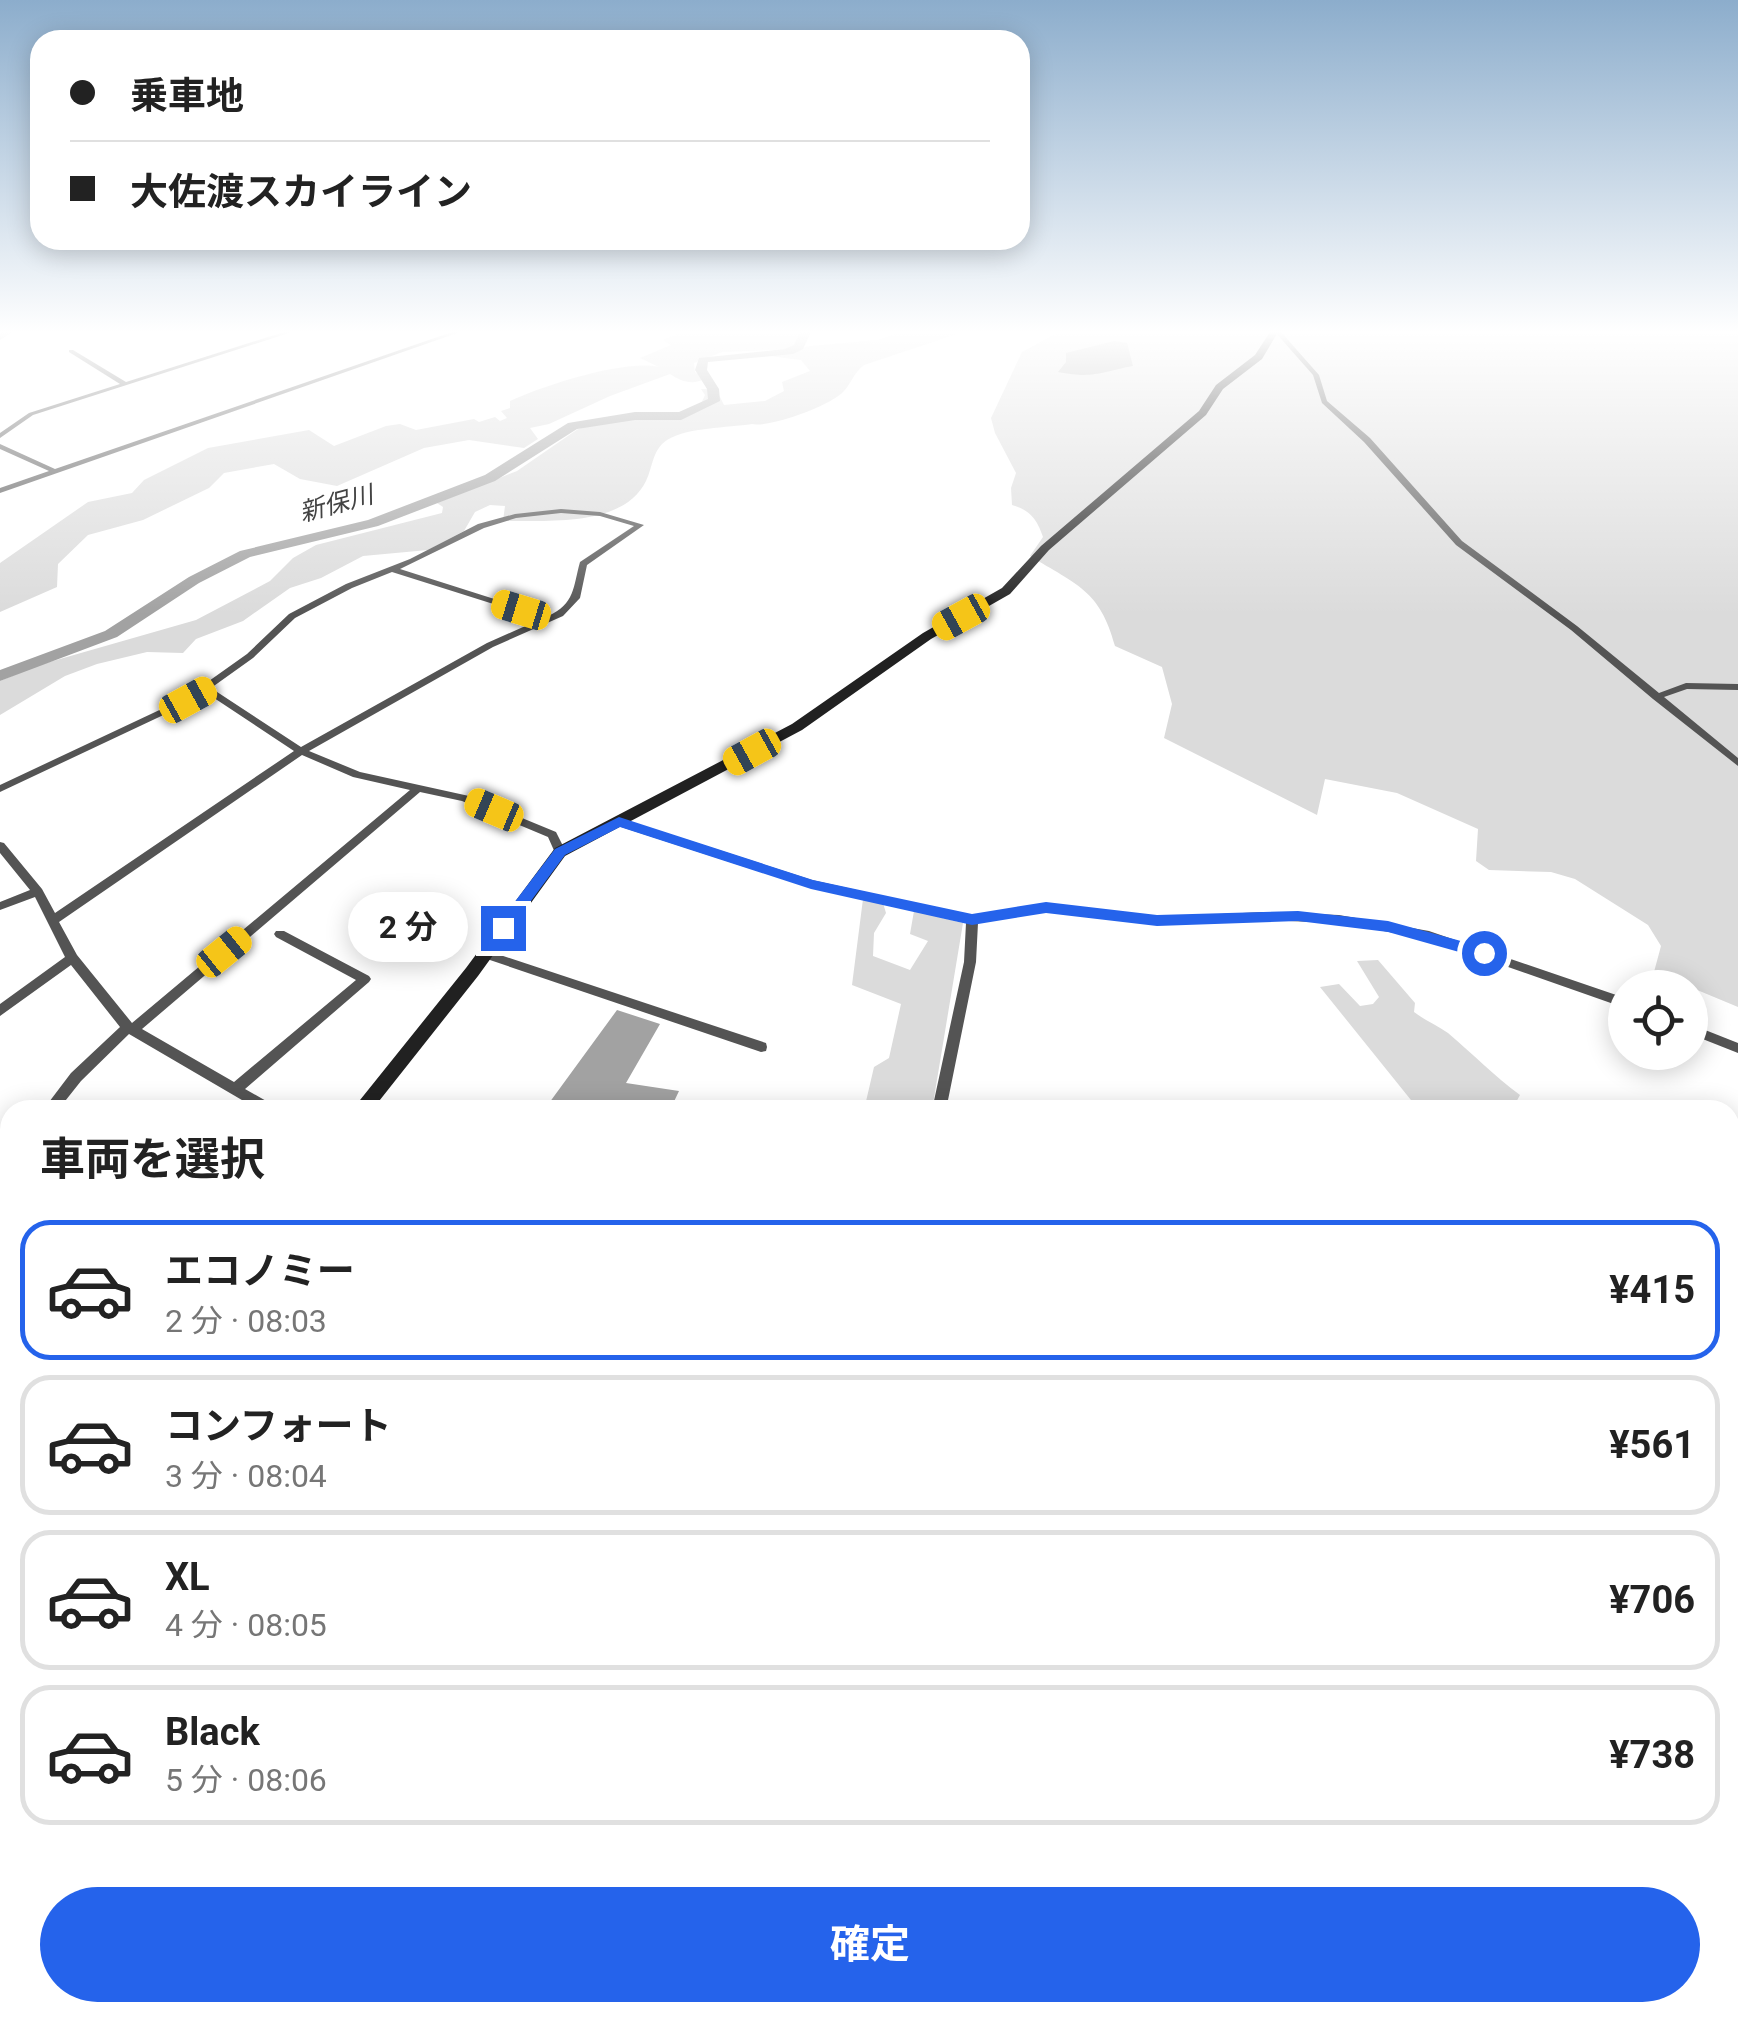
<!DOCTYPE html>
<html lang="ja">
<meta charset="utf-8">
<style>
body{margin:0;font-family:Roboto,"Noto Sans JP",sans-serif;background:#f2f2f2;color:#222;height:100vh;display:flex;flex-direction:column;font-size:38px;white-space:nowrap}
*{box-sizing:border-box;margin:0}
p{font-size:32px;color:#767676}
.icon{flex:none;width:55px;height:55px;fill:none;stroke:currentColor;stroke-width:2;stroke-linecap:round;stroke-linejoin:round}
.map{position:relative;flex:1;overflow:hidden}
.details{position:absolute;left:0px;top:1100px;width:1740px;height:922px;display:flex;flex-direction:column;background:#fff;border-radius:30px 30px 0 0;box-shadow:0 5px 25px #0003}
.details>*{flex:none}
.hud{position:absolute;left:30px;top:30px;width:1000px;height:220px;border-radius:30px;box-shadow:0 5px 25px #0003;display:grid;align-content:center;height:220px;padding:0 40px;background:#fff}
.fabs{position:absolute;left:1608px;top:970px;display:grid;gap:20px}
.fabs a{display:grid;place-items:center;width:100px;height:100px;border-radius:50%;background:#fff;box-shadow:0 5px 25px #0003;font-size:50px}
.end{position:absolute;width:45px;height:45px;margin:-22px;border:12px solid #2563eb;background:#fff;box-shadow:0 0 0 5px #fff}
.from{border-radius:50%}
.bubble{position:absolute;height:70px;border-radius:35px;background:#fff;box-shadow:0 5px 25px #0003;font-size:32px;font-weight:700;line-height:70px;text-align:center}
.car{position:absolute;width:30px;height:60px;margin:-30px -15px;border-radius:12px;box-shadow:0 0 8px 2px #0007;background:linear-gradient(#f5c518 24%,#345 0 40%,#f5c518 0 76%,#345 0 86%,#f5c518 0)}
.hud b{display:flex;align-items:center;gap:35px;height:95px;font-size:38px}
.hud b+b{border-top:2px solid #e0e0e0}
.hud i{width:25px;height:25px;background:#222}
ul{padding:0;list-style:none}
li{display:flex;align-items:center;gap:30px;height:140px;margin:0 20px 15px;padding:0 20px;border:5px solid #e0e0e0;border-radius:30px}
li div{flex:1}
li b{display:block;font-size:38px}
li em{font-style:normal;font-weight:700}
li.on{border-color:#2563eb}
li>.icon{width:90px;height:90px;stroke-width:1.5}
h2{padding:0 40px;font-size:45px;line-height:120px}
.primary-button{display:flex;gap:20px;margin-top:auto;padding:20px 40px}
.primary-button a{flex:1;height:115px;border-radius:60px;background:#2563eb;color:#fff;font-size:40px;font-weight:700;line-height:115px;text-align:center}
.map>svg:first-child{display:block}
.green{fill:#dbdbdb}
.water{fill:#a2a2a2}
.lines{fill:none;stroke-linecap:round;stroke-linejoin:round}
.river{fill:#a2a2a2;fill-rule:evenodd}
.street{fill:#545454;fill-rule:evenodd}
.secondary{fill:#212121;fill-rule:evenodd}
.route{fill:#2563eb}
.labels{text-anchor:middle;stroke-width:8;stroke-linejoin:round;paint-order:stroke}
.far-water-label{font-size:25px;font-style:italic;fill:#434343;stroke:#fff}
</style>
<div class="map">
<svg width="1738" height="2022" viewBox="0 0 1738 2022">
<rect width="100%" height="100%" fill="#fff"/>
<g class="green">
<path d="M681,332h121l-9,17 -71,3 -28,11 1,9 9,7c-12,6 -22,3 -34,-5l-60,22 -61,28 -19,4 8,11 -14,9 -55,-8 -45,8 -87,38 -37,-7 -26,-15 -50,9 -15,15 -66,32 -55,15 -30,29 -1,23 -57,25v-49l88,-61 44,-9 12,-13 64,-32 101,-18 25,16 52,-20 14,-2 16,6 58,-11 5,3 16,-5 5,4 7,-3 -6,-7 9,-3v-7c33,-15 114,-42 149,-34l-19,-9 31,-13 -8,-5z"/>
<path d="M900,332h63l-99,33c-11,9 -12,17 -20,26 -13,15 -76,37 -92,33 -25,4 -64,3 -85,16 -15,10 -14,27 -21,41 -23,47 -100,39 -143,40l2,-15 -15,-1 -15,7 -11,19 -36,19 -65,6 -42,22 -31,10 -47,33 -47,18 -13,14 -36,-1 -50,12 -32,12 -65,39v-34l39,-16 157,-45 74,-39 23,-23 23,-13 126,-32 1,-6 -6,-4 80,-32 61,-42 38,-12 25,-4 41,1 17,-6 6,-13 -4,-6h15l8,16 41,-4 19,-10 -2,-9 28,-11 -9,-11 -31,-4 40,-10 67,-6z"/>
<path d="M1059,332h679v675l-84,-35 7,-26 -13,-21 -73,-46 -24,-7 -62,-2 -13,-9 2,-32 -81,-36 -72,-14 -8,36 -153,-77 8,-34 -10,-37 -47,-21c-15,-56 -38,-61 -85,-90l13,-19c-6,-18 -13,-27 -31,-32l-1,-17 5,-15 -21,-40 -4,-15 31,-66z"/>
<polygon points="863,899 883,903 886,913 874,933 873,956 910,970 928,941 910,934 914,911 963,923 932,1110 864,1110 874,1067 889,1058 901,1004 852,985"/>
<path d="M1378,960l37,43 -1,9c10,8 23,13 34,21 25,21 46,43 72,62l-6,11 -95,4 -99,-123 19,-3 21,22 13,-2 6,-7 -22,-36z"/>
<polygon points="1730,1204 1738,1206 1738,2022 1354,2022 1351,2013 1730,2012"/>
<polygon points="153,2013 153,2012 275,2013 270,2022 145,2022"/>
<polygon points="611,2013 744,2013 744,2022 608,2022"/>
<polygon points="787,2013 959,2013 960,2022 779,2022 779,2013"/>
</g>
<g class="water">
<path d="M1114,341l13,2 6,23c-33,6 -39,13 -75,6l8,-10v-9z"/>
<polygon points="617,1010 660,1024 626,1083 679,1091 670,1110 544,1110"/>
</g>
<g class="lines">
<g class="river">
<polygon points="0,332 13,332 0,340"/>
<polygon points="800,332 811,332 803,349 793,354 708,362 707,370 719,389 720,401 681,420 635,420 577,429 495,481 378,526 250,557 199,583 117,637 0,681 0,670 105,631 189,577 240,551 368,520 485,475 568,423 635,412 679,412 708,399 707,389 695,370 699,358 785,349 794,345"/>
</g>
<g class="street">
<polygon points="284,332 292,332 33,415 0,438 0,433 29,413 120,384 69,352 69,350 73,350 126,382"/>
<polygon points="452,332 460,332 0,493 0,488 49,471 0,449 0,444 55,469"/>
<polygon points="1275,332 1281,332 1319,375 1327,401 1370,438 1462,541 1577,626 1659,693 1686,683 1738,684 1738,690 1687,689 1664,697 1738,758 1738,766 1653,699 1571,630 1456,545 1364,442 1322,403 1313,375"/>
<path d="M561,509l39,3 44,13 -57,40 -7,33 -17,18 -70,31 -184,104 51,21 109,24 87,36 10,20 -2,3h-8l-8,-18 -86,-36 -42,-9 -278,237 92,53 122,-102 -80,-43 -2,-3 2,-3h8l85,45 2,3 -2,3 -124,107 30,17 2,4h-18l-130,-76 -48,47 -23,29h-15l28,-37 49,-46 -49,-62 -71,51v-12l65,-47 -30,-60 -35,13v-8l30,-12 -30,-37v-11l4,1 38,46 13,24 239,-162 -89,-59 -14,10 -191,90v-7l185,-87 62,-44 42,-40 57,-30 64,-25 68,-35 37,-10zM561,513l39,3 34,10 -54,36c-7,25 -5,42 -32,54l-148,-47 84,-41 32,-10zM392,572l149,47 -54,24 -186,104 -90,-59 42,-30 42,-40 57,-30zM302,755l51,22 57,13 -278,233 -55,-68 -18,-33z"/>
<polygon points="619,818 812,880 972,916 1046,903 1157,917 1264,912 1339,915 1429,931 1625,998 1625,1008 1428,939 1339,923 1264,920 1157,925 1046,911 978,923 976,962 946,1110 932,1110 964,962 966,923 811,888 615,825 614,822 615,819"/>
<polygon points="485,950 766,1043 767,1047 766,1051 761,1052 481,957 479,954"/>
<polygon points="1690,1024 1738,1043 1738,1053 1690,1034"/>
<polygon points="10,1143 10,1158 0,1164 0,1149"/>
<polygon points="585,2012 607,2012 604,2022 582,2022"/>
<rect x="743" y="2012" width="22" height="10"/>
</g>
<g class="secondary">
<polygon points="1270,332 1278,332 1262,359 1223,389 1206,415 1049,550 1010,594 931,639 802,730 565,856 478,976 372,1110 352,1110 466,968 555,848 792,724 923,633 1002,588 1041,546 1199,411 1216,385 1255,355"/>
<polygon points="10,1402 10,1429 0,1434 0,1407"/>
</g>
</g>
<linearGradient id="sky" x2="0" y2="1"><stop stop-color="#8cadcc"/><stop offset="0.54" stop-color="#fff"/><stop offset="1" stop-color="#fff" stop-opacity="0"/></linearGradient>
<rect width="1738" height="615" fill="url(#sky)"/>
<polygon class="route" points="619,817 813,880 972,914 1046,902 1157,915 1298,911 1388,921 1490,949 1492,953 1484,959 1388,932 1298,921 1157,926 1046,913 972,925 811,889 620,827 565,855 508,932 498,932 498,924 555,849"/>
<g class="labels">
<g class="far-water-label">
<text transform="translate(336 503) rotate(-15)" y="9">新保川</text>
</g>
</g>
</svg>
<div class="fabs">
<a><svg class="icon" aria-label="locate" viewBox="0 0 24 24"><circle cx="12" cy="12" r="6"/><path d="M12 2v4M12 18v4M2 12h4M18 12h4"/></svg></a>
</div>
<i class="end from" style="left:1484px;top:953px"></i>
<i class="end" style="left:503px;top:928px"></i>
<div class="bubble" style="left:348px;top:892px;width:120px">2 分</div>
<i class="car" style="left:521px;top:610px;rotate:287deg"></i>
<i class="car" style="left:961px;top:617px;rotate:241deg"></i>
<i class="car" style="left:188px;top:700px;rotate:61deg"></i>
<i class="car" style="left:752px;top:752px;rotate:241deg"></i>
<i class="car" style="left:494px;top:810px;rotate:293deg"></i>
<i class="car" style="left:224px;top:952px;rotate:51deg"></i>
<div class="hud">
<b><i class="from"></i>乗車地</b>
<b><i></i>大佐渡スカイライン</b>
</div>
<section class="details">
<h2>車両を選択</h2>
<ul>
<li class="on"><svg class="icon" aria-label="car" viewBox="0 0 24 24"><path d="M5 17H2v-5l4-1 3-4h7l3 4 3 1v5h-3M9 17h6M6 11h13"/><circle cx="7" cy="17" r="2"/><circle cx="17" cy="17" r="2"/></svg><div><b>エコノミー</b><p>2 分 · 08:03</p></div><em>¥415</em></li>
<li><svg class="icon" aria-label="car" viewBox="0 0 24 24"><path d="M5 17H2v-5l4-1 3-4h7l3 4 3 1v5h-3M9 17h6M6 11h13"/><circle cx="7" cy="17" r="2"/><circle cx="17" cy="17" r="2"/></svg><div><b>コンフォート</b><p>3 分 · 08:04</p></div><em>¥561</em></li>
<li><svg class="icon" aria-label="car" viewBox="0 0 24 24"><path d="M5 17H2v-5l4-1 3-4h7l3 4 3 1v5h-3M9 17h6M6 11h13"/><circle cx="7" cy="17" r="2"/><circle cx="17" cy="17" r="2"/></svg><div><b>XL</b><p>4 分 · 08:05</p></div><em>¥706</em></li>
<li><svg class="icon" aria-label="car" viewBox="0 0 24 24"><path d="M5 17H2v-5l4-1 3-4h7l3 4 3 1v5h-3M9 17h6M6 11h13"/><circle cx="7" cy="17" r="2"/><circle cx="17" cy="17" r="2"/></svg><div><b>Black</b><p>5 分 · 08:06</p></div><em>¥738</em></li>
</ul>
<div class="primary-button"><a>確定</a></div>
</section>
</div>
